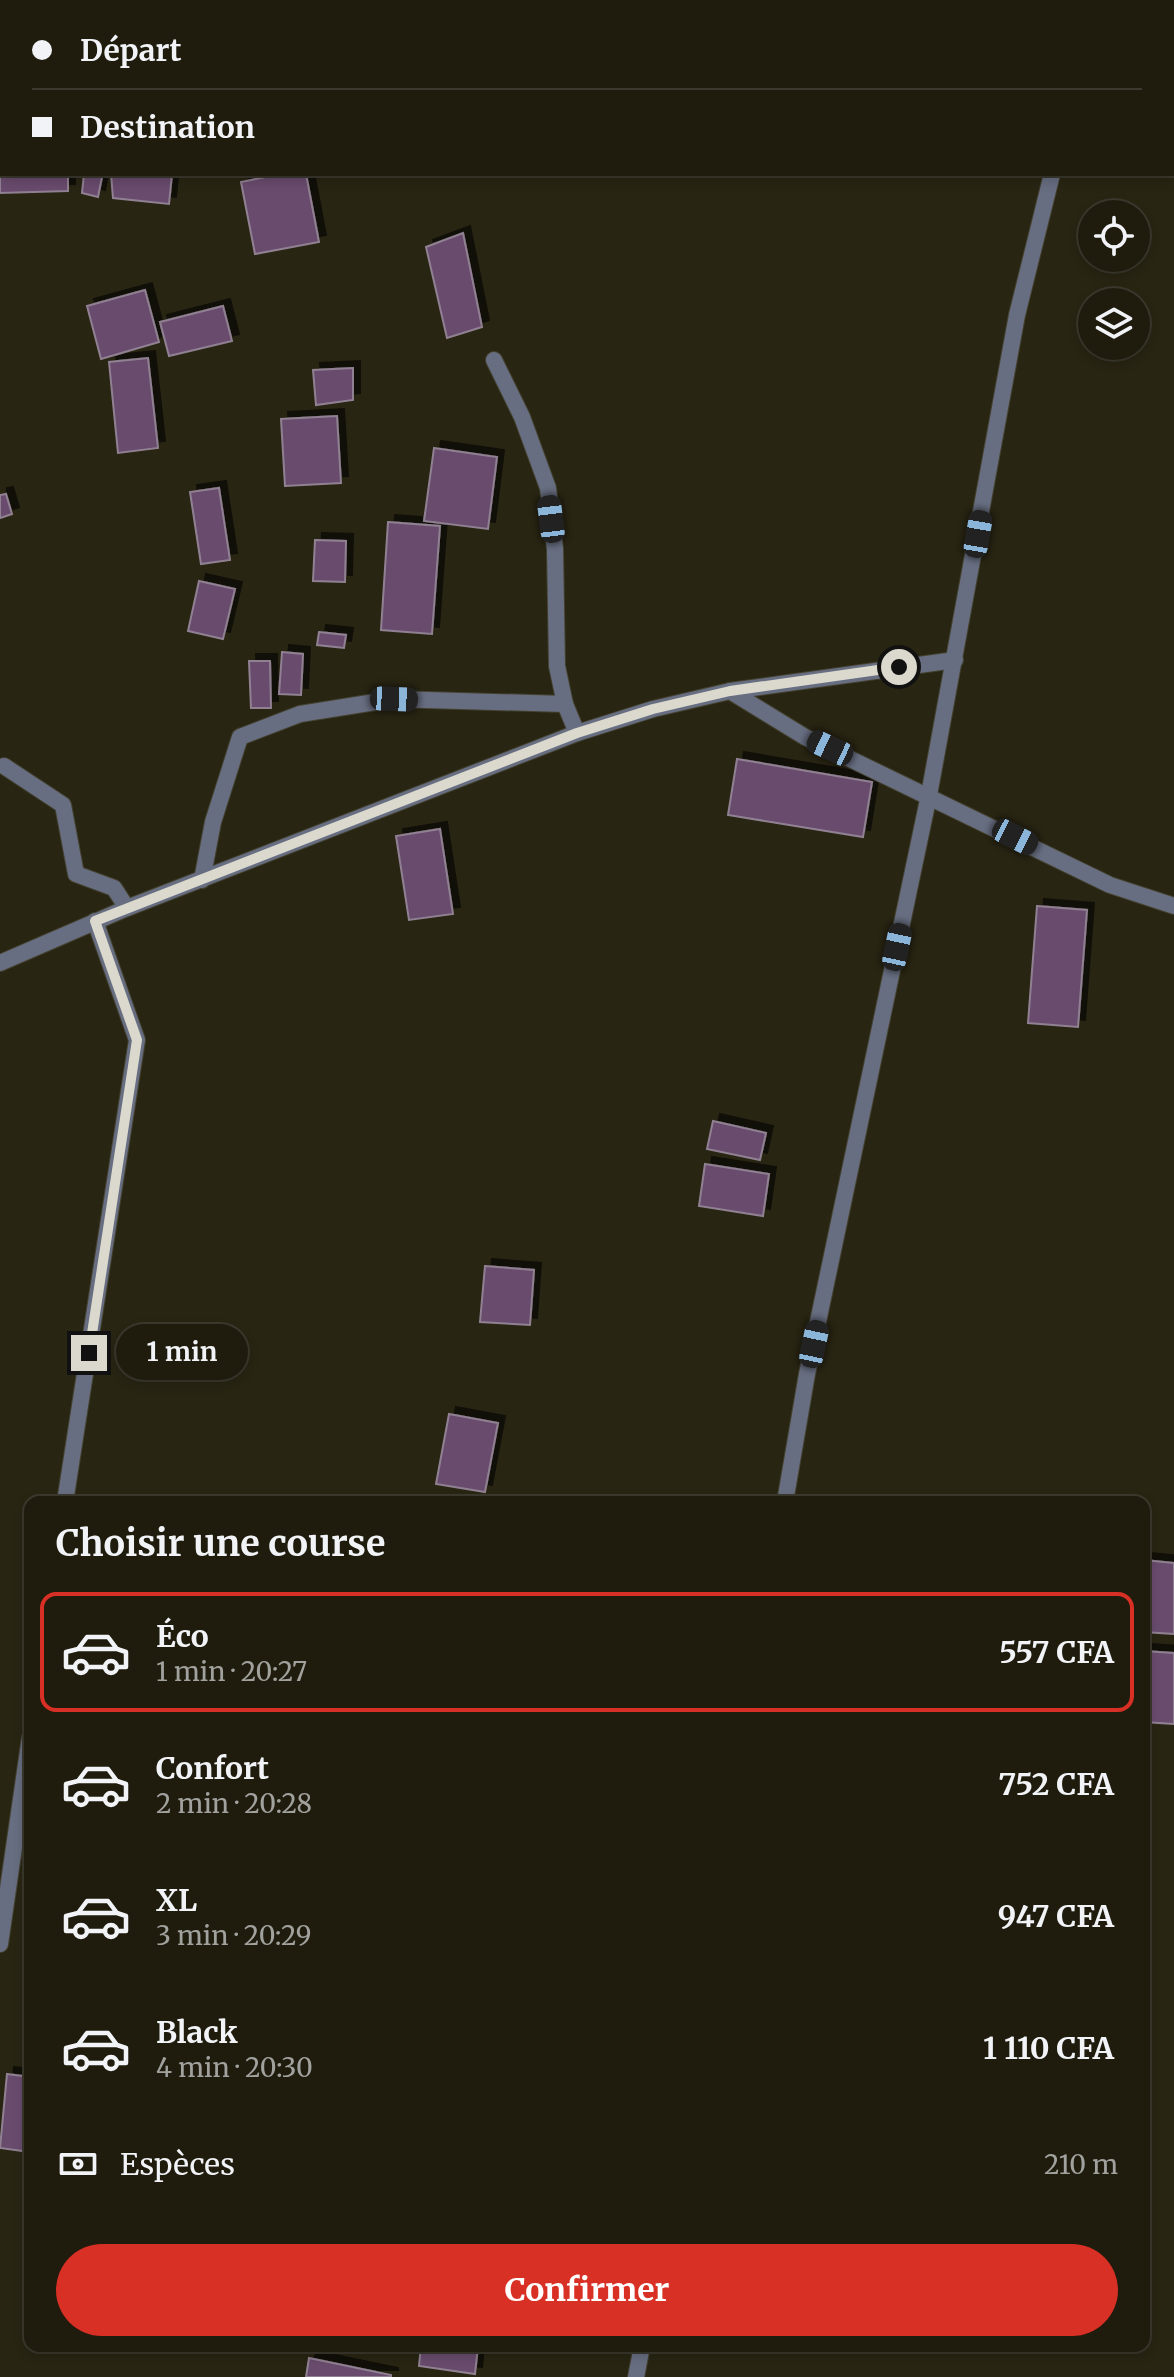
<!DOCTYPE html>
<html lang="fr">
<meta charset="utf-8">
<style>
body{margin:0;font-family:Merriweather,serif;background:#272517;color:#f1f3f6;height:100vh;display:flex;flex-direction:column;font-size:30px;white-space:nowrap}
*{box-sizing:border-box;margin:0}
p{font-size:26px;color:#a1a19e}
.icon{flex:none;width:44px;height:44px;fill:none;stroke:currentColor;stroke-width:2;stroke-linecap:round;stroke-linejoin:round}
.map{position:relative;flex:1;overflow:hidden}
.details{position:absolute;left:24px;top:1496px;width:1126px;height:856px;display:flex;flex-direction:column;background:#1f1c0e;border-radius:16px;box-shadow:0 4px 12px #0003,0 0 0 2px #3c3a2e}
.details>*{flex:none}
.hud{position:absolute;left:0px;top:0px;width:1174px;height:176px;box-shadow:0 4px 12px #0003,0 0 0 2px #3c3a2e;display:grid;align-content:center;height:176px;padding:0 32px;background:#1f1c0e}
.tools{position:absolute;left:1078px;top:200px;display:grid;gap:16px}
.tools a{display:grid;place-items:center;width:72px;height:72px;border-radius:50%;background:#1f1c0e;box-shadow:0 4px 12px #0003,0 0 0 2px #3c3a2e;font-size:40px}
.end{position:absolute;width:36px;height:36px;margin:-18px;border:10px solid #dbd8cd;background:#111;box-shadow:0 0 0 4px #111}
.from{border-radius:50%}
.bubble{position:absolute;height:56px;border-radius:28px;background:#1f1c0e;box-shadow:0 4px 12px #0003,0 0 0 2px #3c3a2e;font-size:26px;font-weight:700;line-height:56px;text-align:center}
.car{position:absolute;width:24px;height:48px;margin:-24px -12px;border-radius:10px;box-shadow:0 0 6px 2px #0007;background:linear-gradient(#222 24%,#8ab4d8 0 40%,#222 0 76%,#8ab4d8 0 86%,#222 0)}
.hud b{display:flex;align-items:center;gap:28px;height:76px;font-size:30px}
.hud b+b{border-top:2px solid #3c3a2e}
.hud i{width:20px;height:20px;background:#f1f3f6}
ul{padding:0;list-style:none}
li{display:flex;align-items:center;gap:24px;height:120px;margin:0 16px 12px;padding:0 16px;border:4px solid transparent;border-radius:16px}
li div{flex:1}
li b{display:block;font-size:30px}
li em{font-style:normal;font-weight:700}
li.active{border-color:#d93025}
li>.icon{width:72px;height:72px;stroke-width:1.5}
h2{padding:0 32px;font-size:36px;line-height:96px}
.pay{display:flex;align-items:center;gap:20px;height:88px;padding:0 32px;font-size:30px}
.pay p{margin-inline-start:auto}
.action{display:flex;gap:16px;margin-top:auto;padding:16px 32px}
.action a{flex:1;height:92px;border-radius:48px;background:#d93025;color:#fff;font-size:32px;font-weight:700;line-height:92px;text-align:center}
.map>svg:first-child{display:block}
.building{fill:#694b6e;stroke:#908192;stroke-width:2;filter:url(#shadow)}
.lines{fill:none;stroke-linecap:round;stroke-linejoin:round}
.pedestrian-casing{stroke:#454231;stroke-width:18}
.minor-casing{stroke:#454231;stroke-width:18}
.pedestrian{stroke:#676e81;stroke-width:16}
.minor{stroke:#676e81;stroke-width:16}
.route{stroke:#dbd8cd;stroke-width:10}
</style>
<div class="map">
<svg width="1174" height="2377" viewBox="0 0 1174 2377">
<defs>
<filter id="shadow"><feDropShadow dx="7" dy="-7" stdDeviation="0" flood-color="#0009"/></filter>
</defs>
<rect width="100%" height="100%" fill="#292513"/>
<g class="building">
<polygon points="0,161 2,174 68,174 68,191 0,193"/>
<polygon points="84,174 102,177 98,197 82,193"/>
<polygon points="111,174 172,174 169,204 113,198"/>
<polygon points="280,174 306,174 319,242 255,254 241,182"/>
<polygon points="463,233 482,327 447,338 426,247"/>
<polygon points="145,290 159,342 101,359 87,306"/>
<polygon points="223,306 232,341 169,356 160,322"/>
<polygon points="148,358 158,448 118,453 109,362"/>
<polygon points="353,368 353,400 316,405 313,370"/>
<polygon points="337,416 341,483 285,486 281,419"/>
<polygon points="434,448 497,457 488,529 424,521"/>
<polygon points="219,488 230,560 201,564 190,492"/>
<polygon points="6,494 12,514 0,518 0,495"/>
<polygon points="388,522 440,526 432,634 381,630"/>
<polygon points="315,540 346,541 345,582 313,581"/>
<polygon points="199,581 235,589 223,639 188,631"/>
<polygon points="319,632 346,635 344,648 317,645"/>
<polygon points="282,652 303,654 301,695 279,694"/>
<polygon points="249,661 270,661 271,708 251,708"/>
<polygon points="737,759 872,782 863,837 728,815"/>
<polygon points="440,829 453,914 409,920 396,836"/>
<polygon points="1037,906 1087,910 1078,1027 1028,1023"/>
<polygon points="713,1121 766,1133 760,1160 707,1149"/>
<polygon points="705,1164 769,1174 763,1216 699,1206"/>
<polygon points="485,1266 534,1270 530,1325 480,1322"/>
<polygon points="449,1414 498,1423 485,1492 436,1484"/>
<polygon points="1144,1560 1174,1563 1174,1634 1144,1632"/>
<polygon points="1144,1651 1174,1653 1174,1724 1144,1722"/>
<polygon points="7,2074 30,2077 30,2152 0,2148"/>
<polygon points="421,2346 478,2346 475,2374 419,2366"/>
<polygon points="309,2358 391,2375 391,2377 306,2377"/>
</g>
<g class="lines">
<defs>
<polyline id="pedestrian" points="4,766 63,805 76,874 114,888 127,908"/>
<g id="minor">
<polyline points="851,0 854,2"/>
<polyline points="79,2 81,0"/>
<polyline points="1089,2 1089,0"/>
<polyline points="0,70 2,69"/>
<polyline points="494,360 522,417 548,488 555,549 557,666 565,704 577,733"/>
<polyline points="730,691 805,737 1110,885 1174,906"/>
<polyline points="202,880 213,822 240,737 300,714 394,699 565,704"/>
<polyline points="0,963 127,908 577,733 653,709 730,691 955,660"/>
<polyline points="65,1502 137,1040 95,921"/>
<polyline points="785,1502 807,1374 929,795 1017,315 1052,174"/>
<polyline points="0,1944 30,1737"/>
<polyline points="636,2377 642,2346"/>
</g>
</defs>
<use href="#pedestrian" class="pedestrian-casing"/>
<use href="#minor" class="minor-casing"/>
<use href="#pedestrian" class="pedestrian"/>
<use href="#minor" class="minor"/>
</g>
<g class="lines">
<polyline class="route" points="89,1353 137,1040 95,921 577,733 653,709 730,691 899,667"/>
</g>
</svg>
<div class="tools">
<a><svg class="icon" aria-label="locate" viewBox="0 0 24 24"><circle cx="12" cy="12" r="6"/><path d="M12 2v4M12 18v4M2 12h4M18 12h4"/></svg></a>
<a><svg class="icon" aria-label="layers" viewBox="0 0 24 24"><path d="M12 4l9 5-9 5-9-5zM3 14l9 5 9-5"/></svg></a>
</div>
<i class="end from" style="left:899px;top:667px"></i>
<i class="end" style="left:89px;top:1353px"></i>
<div class="bubble" style="left:116px;top:1324px;width:132px">1 min</div>
<i class="car" style="left:551px;top:519px;rotate:353deg"></i>
<i class="car" style="left:978px;top:534px;rotate:10deg"></i>
<i class="car" style="left:394px;top:699px;rotate:92deg"></i>
<i class="car" style="left:830px;top:748px;rotate:295deg"></i>
<i class="car" style="left:1015px;top:837px;rotate:117deg"></i>
<i class="car" style="left:897px;top:947px;rotate:12deg"></i>
<i class="car" style="left:814px;top:1344px;rotate:12deg"></i>
<div class="hud">
<b><i class="from"></i>Départ</b>
<b><i></i>Destination</b>
</div>
<section class="details">
<h2>Choisir une course</h2>
<ul>
<li class="active"><svg class="icon" aria-label="car" viewBox="0 0 24 24"><path d="M5 17H2v-5l4-1 3-4h7l3 4 3 1v5h-3M9 17h6M6 11h13"/><circle cx="7" cy="17" r="2"/><circle cx="17" cy="17" r="2"/></svg><div><b>Éco</b><p>1 min · 20:27</p></div><em>557 CFA</em></li>
<li><svg class="icon" aria-label="car" viewBox="0 0 24 24"><path d="M5 17H2v-5l4-1 3-4h7l3 4 3 1v5h-3M9 17h6M6 11h13"/><circle cx="7" cy="17" r="2"/><circle cx="17" cy="17" r="2"/></svg><div><b>Confort</b><p>2 min · 20:28</p></div><em>752 CFA</em></li>
<li><svg class="icon" aria-label="car" viewBox="0 0 24 24"><path d="M5 17H2v-5l4-1 3-4h7l3 4 3 1v5h-3M9 17h6M6 11h13"/><circle cx="7" cy="17" r="2"/><circle cx="17" cy="17" r="2"/></svg><div><b>XL</b><p>3 min · 20:29</p></div><em>947 CFA</em></li>
<li><svg class="icon" aria-label="car" viewBox="0 0 24 24"><path d="M5 17H2v-5l4-1 3-4h7l3 4 3 1v5h-3M9 17h6M6 11h13"/><circle cx="7" cy="17" r="2"/><circle cx="17" cy="17" r="2"/></svg><div><b>Black</b><p>4 min · 20:30</p></div><em>1 110 CFA</em></li>
</ul>
<div class="pay"><svg class="icon" aria-label="cash" viewBox="0 0 24 24"><path d="M3 7h18v10H3z"/><circle cx="12" cy="12" r="2"/></svg>Espèces<p>210 m</p></div>
<div class="action"><a>Confirmer</a></div>
</section>
</div>
